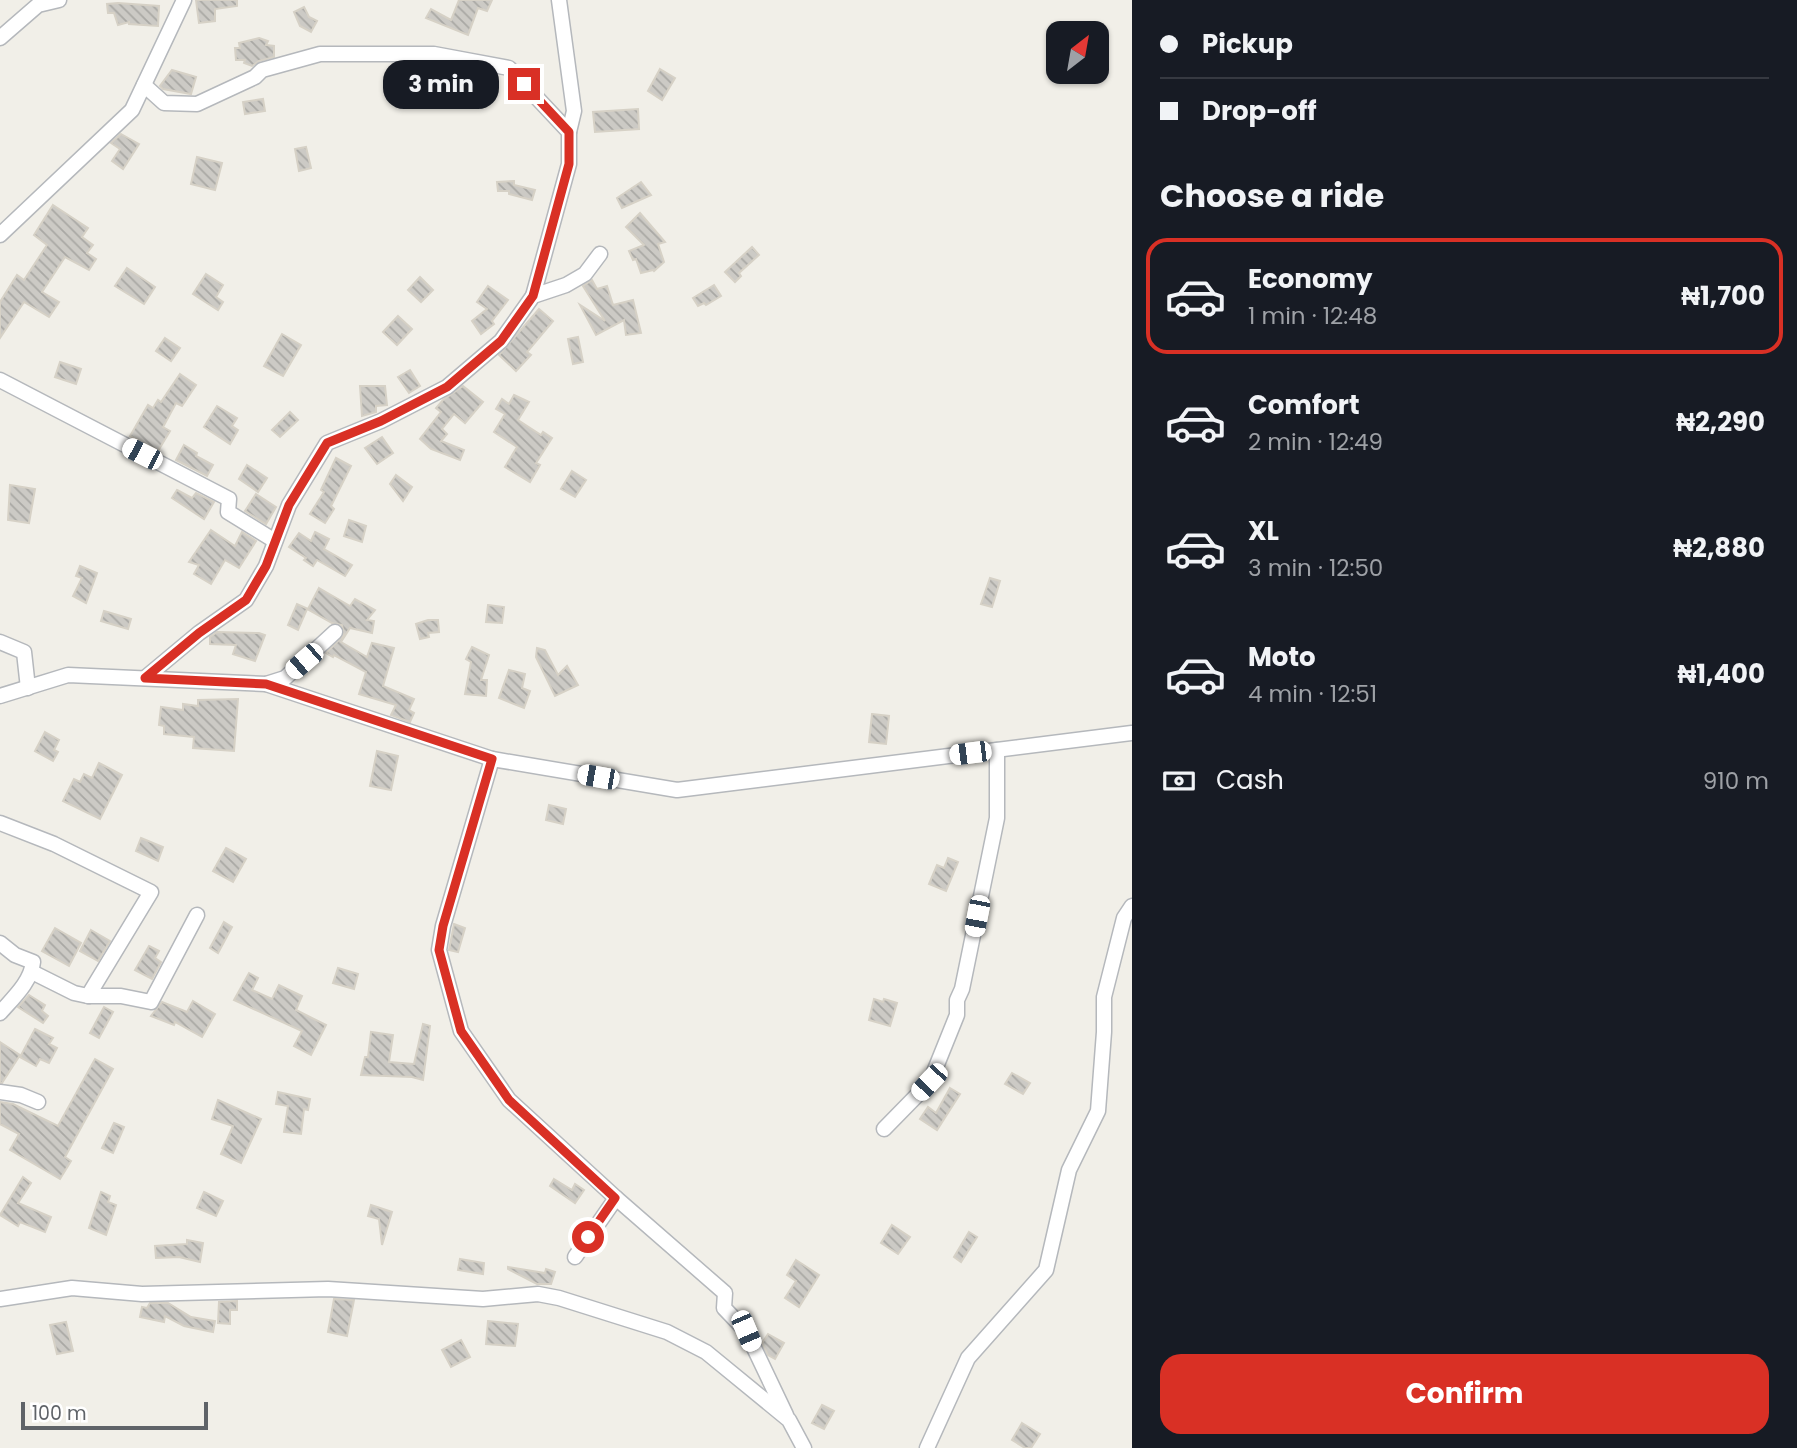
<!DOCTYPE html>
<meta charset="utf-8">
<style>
body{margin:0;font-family:Poppins,sans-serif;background:#242831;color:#f1f3f6;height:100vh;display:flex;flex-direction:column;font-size:26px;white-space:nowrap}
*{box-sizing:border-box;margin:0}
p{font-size:23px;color:#9ea1a6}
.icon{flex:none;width:38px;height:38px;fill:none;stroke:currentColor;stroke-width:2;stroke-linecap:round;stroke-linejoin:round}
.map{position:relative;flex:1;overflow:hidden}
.drawer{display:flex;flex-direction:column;background:#171b24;width:665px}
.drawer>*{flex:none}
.banner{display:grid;align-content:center;height:154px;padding:0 28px;background:#171b24}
.needle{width:46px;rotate:31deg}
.fabs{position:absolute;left:1046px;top:21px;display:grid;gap:14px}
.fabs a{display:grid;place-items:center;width:63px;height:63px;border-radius:14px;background:#171b24;box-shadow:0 2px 5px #0004;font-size:35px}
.scale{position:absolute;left:21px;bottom:18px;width:187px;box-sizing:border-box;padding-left:7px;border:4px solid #5f6368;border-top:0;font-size:19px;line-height:24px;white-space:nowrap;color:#5f6368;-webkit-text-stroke:5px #fff;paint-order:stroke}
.end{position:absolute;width:32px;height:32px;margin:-16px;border:9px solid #d93025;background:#fff;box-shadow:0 0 0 4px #fff}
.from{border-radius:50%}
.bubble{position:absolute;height:49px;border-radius:21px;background:#171b24;box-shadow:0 2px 5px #0004;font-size:23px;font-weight:700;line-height:49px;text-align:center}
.car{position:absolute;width:21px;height:42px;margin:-21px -10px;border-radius:9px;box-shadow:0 0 5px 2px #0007;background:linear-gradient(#fff 24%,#345 0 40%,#fff 0 76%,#345 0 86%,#fff 0)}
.banner b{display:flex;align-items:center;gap:24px;height:66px;font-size:26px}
.banner b+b{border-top:2px solid #363941}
.banner i{width:18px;height:18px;background:#f1f3f6}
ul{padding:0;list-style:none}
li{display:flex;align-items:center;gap:21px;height:116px;margin:0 14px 10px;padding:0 14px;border:4px solid transparent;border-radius:21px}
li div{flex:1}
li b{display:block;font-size:26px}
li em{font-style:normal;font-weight:700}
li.on{border-color:#d93025}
li>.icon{width:63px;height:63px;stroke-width:1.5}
h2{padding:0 28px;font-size:32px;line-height:84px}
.pay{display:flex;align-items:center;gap:18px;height:77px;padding:0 28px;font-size:26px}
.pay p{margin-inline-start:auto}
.action{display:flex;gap:14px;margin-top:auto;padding:14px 28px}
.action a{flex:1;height:80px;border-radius:21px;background:#d93025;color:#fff;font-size:28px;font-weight:700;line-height:80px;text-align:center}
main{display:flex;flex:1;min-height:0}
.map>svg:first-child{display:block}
.building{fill:url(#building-back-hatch);stroke:#d6d1c6;stroke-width:2}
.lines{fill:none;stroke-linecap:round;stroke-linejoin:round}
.minor-casing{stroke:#b5b8bc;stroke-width:17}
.minor{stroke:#fff;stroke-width:14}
.route{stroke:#d93025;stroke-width:9}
</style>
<main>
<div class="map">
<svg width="1132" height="1448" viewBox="0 0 1132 1448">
<defs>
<pattern id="building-back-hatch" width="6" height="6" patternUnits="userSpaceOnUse" patternTransform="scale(1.75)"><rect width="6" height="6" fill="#cccac5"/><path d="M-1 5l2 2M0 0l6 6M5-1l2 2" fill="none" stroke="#a9a8a4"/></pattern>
</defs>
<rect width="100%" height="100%" fill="#f1efe8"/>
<g class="building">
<polygon points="196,0 237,0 237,6 215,9 215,21 199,23"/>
<polygon points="459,0 492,0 487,11 478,8 468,35 426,18 431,9 451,20"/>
<polygon points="118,3 159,6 158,26 129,24 129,22 118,25 114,13 108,13 107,4"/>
<polygon points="304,7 309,17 317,21 311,32 300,26 294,12"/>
<polygon points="259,38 268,41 266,45 274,46 274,57 259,61 252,66 244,63 245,60 236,60 235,48 240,48 239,43"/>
<polygon points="660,69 675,78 662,100 648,91"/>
<polygon points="172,70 196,77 191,94 163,89 160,86"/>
<polygon points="263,99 265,111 245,114 243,102"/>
<polygon points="638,109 639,129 595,132 593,112"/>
<polygon points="121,134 139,144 123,169 112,161 120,149 111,143"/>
<polygon points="306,147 311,168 299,171 295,149"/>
<polygon points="197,157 222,163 215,190 191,184"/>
<polygon points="514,181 514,185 535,190 532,200 509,194 509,191 498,191 497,182"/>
<polygon points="641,182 651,195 622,208 617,198"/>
<polygon points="53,205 88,228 82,237 93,245 87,253 96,259 89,270 65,257 42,292 59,302 49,317 24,302 0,338 0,302 17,275 24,280 47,245 34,235"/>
<polygon points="640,213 665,242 658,244 664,262 654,271 653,270 641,273 636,259 633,260 629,251 644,245 626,227"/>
<polygon points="752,247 759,255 739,273 741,276 735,282 725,272"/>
<polygon points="127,268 155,287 144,304 115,286"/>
<polygon points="206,274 223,285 216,297 223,302 218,310 193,294"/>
<polygon points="420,277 433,290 421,302 408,290"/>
<polygon points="592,280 597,289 607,286 613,305 633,300 641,333 626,335 624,320 596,335 580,305 605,321 583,286"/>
<polygon points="714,285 721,296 706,305 704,303 698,306 693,298"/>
<polygon points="488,286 508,300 492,321 494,324 481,334 472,321 487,309 477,302"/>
<polygon points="539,309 553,321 527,352 531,355 516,371 499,355"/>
<polygon points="398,316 412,329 397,345 383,332"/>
<polygon points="282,334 301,345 283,376 264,366"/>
<polygon points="578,337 583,362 573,364 568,339"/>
<polygon points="165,338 180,348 171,361 156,351"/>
<polygon points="60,362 81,369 76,384 55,377"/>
<polygon points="410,370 420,386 409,393 398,377"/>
<polygon points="180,374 196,385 182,406 176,403 163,427 170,431 158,451 130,436 148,405 153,408 158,400 161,402"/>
<polygon points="360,386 385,386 387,405 376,406 376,412 362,416"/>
<polygon points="463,386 483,402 465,423 454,414 442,429 447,434 441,441 464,450 460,460 431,449 420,439 441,412 436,408 443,400"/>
<polygon points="514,395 529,402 518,420 541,435 543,432 552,438 536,463 540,465 530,482 505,467 517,447 494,432 505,414 496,409 502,399 509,404"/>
<polygon points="217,406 237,418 232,426 238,430 230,444 204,427"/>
<polygon points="290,412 298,420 280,437 272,430"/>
<polygon points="382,437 393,453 377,464 365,448"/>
<polygon points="184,445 197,453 196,456 213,465 207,476 176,460"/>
<polygon points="336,458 351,466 331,506 334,509 325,523 310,514 324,492 321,490"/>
<polygon points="247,465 267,478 258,492 239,479"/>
<polygon points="572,471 586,480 575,497 561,489"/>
<polygon points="396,475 412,487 403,501 390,484"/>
<polygon points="10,485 35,489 29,523 8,520"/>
<polygon points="177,490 192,498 196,493 214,502 204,519 172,498"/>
<polygon points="256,494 276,507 266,524 245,511"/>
<polygon points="349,520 366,526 362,542 344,536"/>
<polygon points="211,530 235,546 242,532 256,541 239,568 225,560 211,584 194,574 199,565 189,562"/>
<polygon points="315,532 329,539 324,549 352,565 345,576 317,560 313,566 304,560 306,558 289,547 299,533 311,541"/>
<polygon points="80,566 97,573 86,603 73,596 82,578 76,576"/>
<polygon points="990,578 1000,581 992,607 981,604"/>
<polygon points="319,588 350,606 355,599 375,610 367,620 374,621 372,633 350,628 341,642 367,657 372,643 394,648 383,686 414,699 409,710 414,713 410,722 391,715 396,705 359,694 366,672 334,655 333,657 326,653 344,635 342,625 332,623 307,609 298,630 288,625 297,604 308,609"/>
<polygon points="488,605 504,607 502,623 486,622"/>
<polygon points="104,611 131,619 128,629 101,621"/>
<polygon points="428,620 438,620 439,632 428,633 429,637 420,639 416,624"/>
<polygon points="217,632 259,633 265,635 255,661 233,654 236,645 210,644 210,637"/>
<polygon points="472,647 489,655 481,680 487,680 486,696 465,694 471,662 466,659"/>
<polygon points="537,648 545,650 558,675 567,666 578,685 555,696 536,657"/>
<polygon points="509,670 525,674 522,688 530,691 524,708 499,698"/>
<polygon points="238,699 234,751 193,748 194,737 164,734 164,726 159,725 161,707 183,710 183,704 198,706 198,700"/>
<polygon points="872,714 889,716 886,744 869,742"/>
<polygon points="45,732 59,740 54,750 58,752 53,761 35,751"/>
<polygon points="377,751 398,756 391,790 370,786"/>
<polygon points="99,763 122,775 100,819 63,801 74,779 80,782 84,774 92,778"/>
<polygon points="549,805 566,809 563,824 546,820"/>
<polygon points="141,838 163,847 158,861 136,851"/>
<polygon points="226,848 246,859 233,882 213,871"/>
<polygon points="948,858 958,862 946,891 929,884 937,865 944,868"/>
<polygon points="224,922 232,927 218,953 210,948"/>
<polygon points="454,924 465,928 458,952 449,950"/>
<polygon points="55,928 81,943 69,966 42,951"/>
<polygon points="91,930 110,941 98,961 80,951"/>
<polygon points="149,946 159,951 155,958 161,962 152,979 135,970"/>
<polygon points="338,968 358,974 354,989 333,983"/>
<polygon points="249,973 258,978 252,990 272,999 279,985 302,996 296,1010 326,1025 311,1055 294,1046 302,1031 234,1000"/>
<polygon points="29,995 45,1005 42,1011 48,1016 43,1023 18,1007"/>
<polygon points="874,999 883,1002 884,999 897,1003 890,1026 869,1020"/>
<polygon points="193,1001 215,1014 202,1037 175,1022 174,1025 151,1016 162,1002 187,1012"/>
<polygon points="104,1007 113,1012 99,1038 90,1033"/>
<polygon points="423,1024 430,1026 423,1080 412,1077 361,1075 365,1057 368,1057 371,1032 393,1035 389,1062 414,1064"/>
<polygon points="35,1029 53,1038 49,1044 57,1048 49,1063 40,1059 36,1066 20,1057"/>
<polygon points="0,1042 20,1055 2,1083 0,1083"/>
<polygon points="95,1059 113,1069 65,1157 71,1161 60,1179 10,1150 19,1134 0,1124 0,1102 13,1104 58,1126"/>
<polygon points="1012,1073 1030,1083 1023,1094 1005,1084"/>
<polygon points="950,1088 960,1094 937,1130 920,1119 928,1107 936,1113"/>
<polygon points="278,1092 310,1099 308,1110 304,1109 301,1134 284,1132 288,1106 276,1104"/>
<polygon points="218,1100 261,1119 241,1163 221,1154 233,1126 212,1119"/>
<polygon points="114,1123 124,1127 113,1153 102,1148"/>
<polygon points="23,1177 31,1183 18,1203 51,1217 45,1232 20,1222 18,1226 0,1215"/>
<polygon points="554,1179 572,1190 575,1184 584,1190 575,1203 550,1186"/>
<polygon points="101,1192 110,1196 108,1202 116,1205 106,1235 89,1228"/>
<polygon points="204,1192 223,1201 216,1216 197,1208"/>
<polygon points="371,1205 392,1212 382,1245 379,1219 368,1216"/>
<polygon points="892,1225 910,1237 898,1254 881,1243"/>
<polygon points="969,1232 977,1237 961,1262 954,1257"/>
<polygon points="187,1240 203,1243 200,1262 179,1257 156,1258 155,1246 187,1244"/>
<polygon points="460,1259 484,1263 483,1274 458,1270"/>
<polygon points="796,1260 819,1275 799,1307 785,1298 796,1281 787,1275"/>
<polygon points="508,1267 545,1273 546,1269 555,1272 551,1284 537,1284 508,1269"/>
<polygon points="334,1299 354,1300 347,1336 328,1332"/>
<polygon points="237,1301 237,1310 230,1310 230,1324 218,1323 219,1302"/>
<polygon points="150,1303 168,1303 191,1317 215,1321 213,1332 184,1326 165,1316 164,1322 140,1317 142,1307 147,1308"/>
<polygon points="488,1321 518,1324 515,1346 486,1344"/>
<polygon points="66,1322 73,1351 57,1354 50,1325"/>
<polygon points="768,1334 784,1343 775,1359 768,1355 762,1343"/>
<polygon points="461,1340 470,1357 451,1367 442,1350"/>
<polygon points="822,1405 834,1411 824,1429 812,1423"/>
<polygon points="1022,1423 1040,1434 1031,1448 1025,1448 1012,1440"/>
</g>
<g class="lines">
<defs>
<g id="minor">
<polyline points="559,0 574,111 569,132"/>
<polyline points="0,38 38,5 59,0"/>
<polyline points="144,85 164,103 197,104 255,77 262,70 320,54 434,54 509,68 569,132 569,164 533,296"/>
<polyline points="0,235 132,110 184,0"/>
<polyline points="0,380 229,499 228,512 275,541"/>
<polyline points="0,642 24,652 28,688"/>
<polyline points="145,678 199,633 246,600 266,566 289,505 327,443 381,421 447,387 501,341 533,296 566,285 585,274 600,254"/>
<polyline points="266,684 285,678 335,632"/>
<polyline points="0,696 68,675 266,684 492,759 677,790 1132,733"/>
<polyline points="492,759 443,926 439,950 461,1031 509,1100 616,1198 725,1293 724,1308 746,1331 786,1415"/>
<polyline points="0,823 54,844 151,892 88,996 74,993 32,972"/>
<path d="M0,943l15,12 18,7c-2,20 -20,36 -33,51"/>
<polyline points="88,996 121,996 151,1002 197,915"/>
<polyline points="0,1092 21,1095 38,1102"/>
<polyline points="884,1129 930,1082 957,1015 957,1000 962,989 997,818 997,750"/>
<polyline points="575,1257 616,1198"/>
<polyline points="0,1299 72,1288 142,1294 328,1289 483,1299 538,1294 559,1298 667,1332 706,1352 789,1420 804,1448"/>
<polyline points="927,1448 968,1358 1046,1270 1069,1170 1098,1111 1104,1032 1104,997 1124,918 1132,906"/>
</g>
</defs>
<use href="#minor" class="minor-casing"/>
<use href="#minor" class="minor"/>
</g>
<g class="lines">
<polyline class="route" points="524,84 569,132 569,164 533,296 501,341 447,387 381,421 327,443 289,505 266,566 246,600 199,633 145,678 266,684 492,759 443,926 439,950 461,1031 509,1100 615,1198 588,1237"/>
</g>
</svg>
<div class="fabs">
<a><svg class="needle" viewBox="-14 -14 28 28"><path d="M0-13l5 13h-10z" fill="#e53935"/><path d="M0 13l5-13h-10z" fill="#9ea1a6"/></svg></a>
</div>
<div class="scale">100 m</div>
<i class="end from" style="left:588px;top:1237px"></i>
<i class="end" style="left:524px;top:84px"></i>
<div class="bubble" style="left:383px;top:60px;width:116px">3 min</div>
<i class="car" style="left:142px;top:454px;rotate:297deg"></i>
<i class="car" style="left:304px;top:661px;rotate:229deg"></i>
<i class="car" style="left:970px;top:753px;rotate:263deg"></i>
<i class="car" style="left:598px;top:777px;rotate:280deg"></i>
<i class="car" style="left:977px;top:916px;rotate:191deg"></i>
<i class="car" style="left:929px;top:1082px;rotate:223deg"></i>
<i class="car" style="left:746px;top:1331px;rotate:157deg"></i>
</div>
<section class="drawer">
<div class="banner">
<b><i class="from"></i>Pickup</b>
<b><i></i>Drop-off</b>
</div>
<h2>Choose a ride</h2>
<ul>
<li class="on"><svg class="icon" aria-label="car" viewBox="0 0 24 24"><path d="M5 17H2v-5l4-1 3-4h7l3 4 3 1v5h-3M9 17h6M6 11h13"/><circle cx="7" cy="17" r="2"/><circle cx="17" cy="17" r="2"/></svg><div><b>Economy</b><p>1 min · 12:48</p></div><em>₦1,700</em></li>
<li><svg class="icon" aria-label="car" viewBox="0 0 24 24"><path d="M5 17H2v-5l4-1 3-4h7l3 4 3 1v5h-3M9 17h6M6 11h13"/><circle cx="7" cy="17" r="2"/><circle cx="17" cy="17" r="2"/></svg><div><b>Comfort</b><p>2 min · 12:49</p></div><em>₦2,290</em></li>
<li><svg class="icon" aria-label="car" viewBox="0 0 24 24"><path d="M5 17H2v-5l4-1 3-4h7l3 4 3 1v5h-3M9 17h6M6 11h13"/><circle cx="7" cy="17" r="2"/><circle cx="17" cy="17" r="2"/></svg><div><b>XL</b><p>3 min · 12:50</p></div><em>₦2,880</em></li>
<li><svg class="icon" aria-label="car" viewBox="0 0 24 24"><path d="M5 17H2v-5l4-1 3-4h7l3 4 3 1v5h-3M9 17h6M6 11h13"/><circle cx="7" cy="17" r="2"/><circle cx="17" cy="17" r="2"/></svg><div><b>Moto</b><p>4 min · 12:51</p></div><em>₦1,400</em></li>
</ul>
<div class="pay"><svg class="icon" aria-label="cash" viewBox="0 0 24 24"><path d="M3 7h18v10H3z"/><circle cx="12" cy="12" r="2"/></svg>Cash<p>910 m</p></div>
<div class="action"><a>Confirm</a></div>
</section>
</main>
